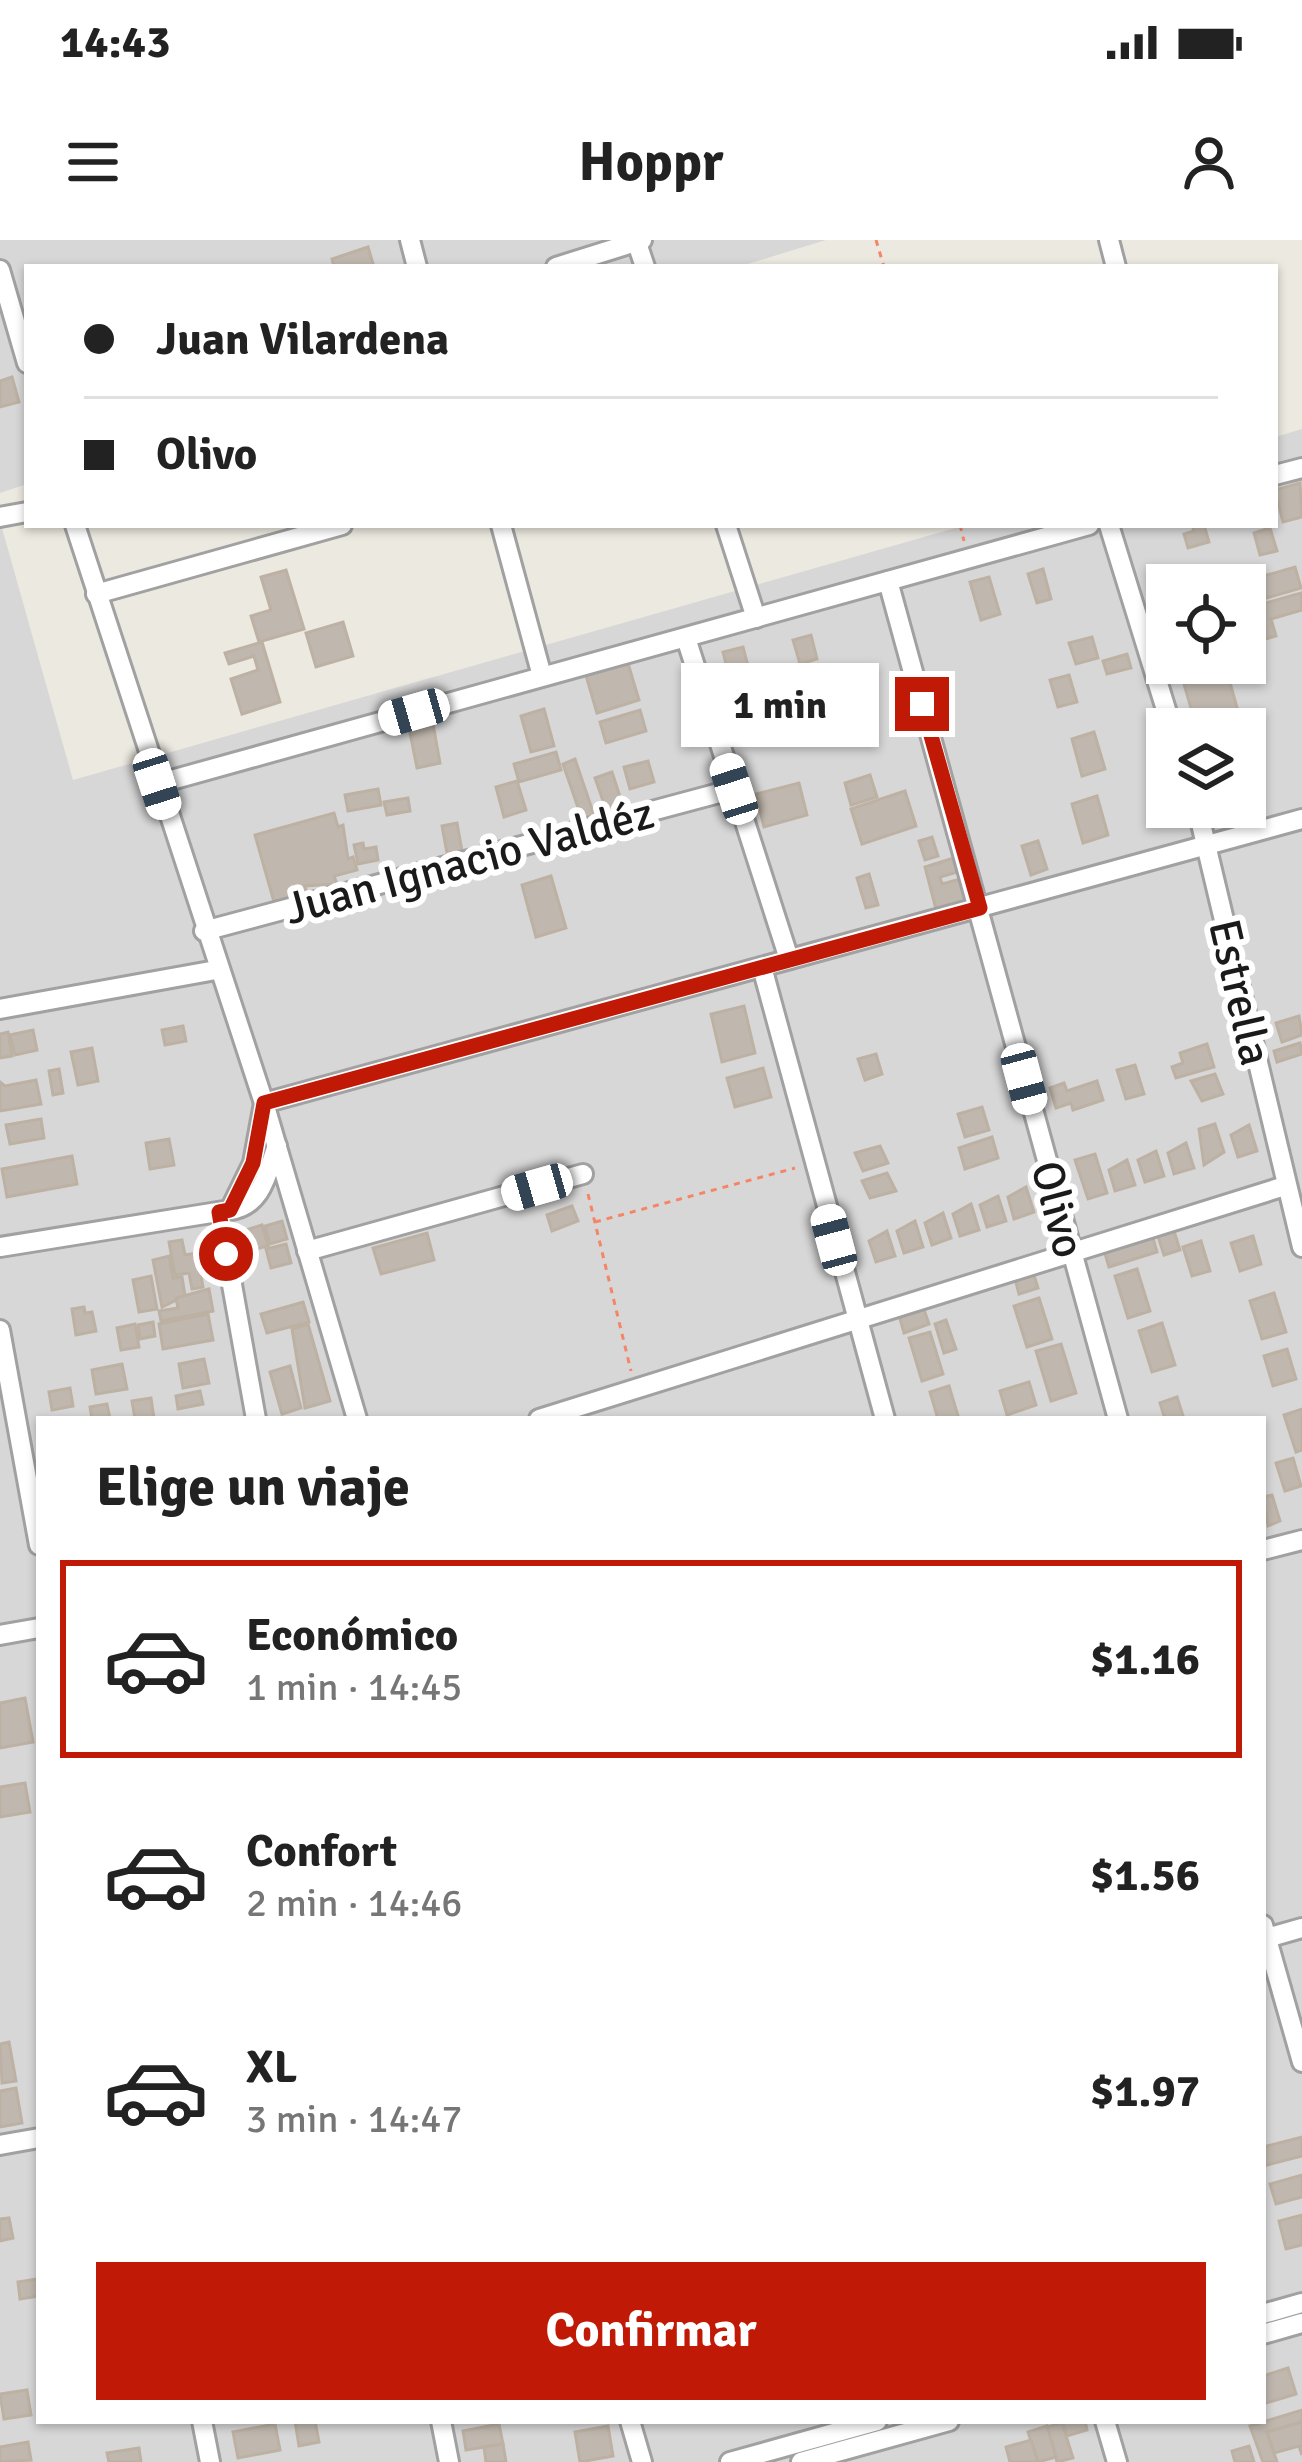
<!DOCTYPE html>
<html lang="es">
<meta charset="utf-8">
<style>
body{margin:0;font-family:Signika,sans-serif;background:#f6f6f6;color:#222;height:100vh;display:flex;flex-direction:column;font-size:45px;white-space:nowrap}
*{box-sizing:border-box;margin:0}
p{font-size:39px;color:#767676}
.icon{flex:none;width:66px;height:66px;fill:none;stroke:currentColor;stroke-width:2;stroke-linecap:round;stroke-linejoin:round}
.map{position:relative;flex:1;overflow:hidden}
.side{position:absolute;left:36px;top:1176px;width:1230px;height:1008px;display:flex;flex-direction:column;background:#fff;border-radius:0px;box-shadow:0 3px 9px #0004}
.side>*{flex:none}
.guide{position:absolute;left:24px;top:24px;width:1254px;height:264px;border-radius:0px;box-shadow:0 3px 9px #0004;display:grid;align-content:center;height:264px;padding:0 60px;background:#fff}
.buttons{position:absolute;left:1146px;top:324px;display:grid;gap:24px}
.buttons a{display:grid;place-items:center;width:120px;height:120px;border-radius:0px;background:#fff;box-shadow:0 3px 9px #0004;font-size:60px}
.end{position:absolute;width:54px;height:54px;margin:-27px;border:15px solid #c01905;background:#fff;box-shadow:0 0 0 6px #fff}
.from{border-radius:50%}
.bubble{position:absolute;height:84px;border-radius:0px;background:#fff;box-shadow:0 3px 9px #0004;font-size:39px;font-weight:800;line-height:84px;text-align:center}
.car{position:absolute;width:36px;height:72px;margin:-36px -18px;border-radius:15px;box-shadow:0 0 9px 3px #0007;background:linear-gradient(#fff 24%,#345 0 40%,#fff 0 76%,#345 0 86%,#fff 0)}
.guide b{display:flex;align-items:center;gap:42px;height:114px;font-size:45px}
.guide b+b{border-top:3px solid #e0e0e0}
.guide i{width:30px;height:30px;background:#222}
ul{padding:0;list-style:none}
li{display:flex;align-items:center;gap:36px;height:198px;margin:0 24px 18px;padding:0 36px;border:6px solid transparent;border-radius:0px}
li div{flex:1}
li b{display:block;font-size:45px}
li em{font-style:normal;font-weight:800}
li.selected{border-color:#c01905}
li>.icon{width:108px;height:108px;stroke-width:1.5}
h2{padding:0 60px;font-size:54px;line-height:144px}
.action{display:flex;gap:24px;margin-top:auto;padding:24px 60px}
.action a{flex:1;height:138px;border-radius:0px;background:#c01905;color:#fff;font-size:48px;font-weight:800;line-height:138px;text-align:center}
.status{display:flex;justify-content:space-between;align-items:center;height:84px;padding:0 60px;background:#fff;direction:ltr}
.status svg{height:33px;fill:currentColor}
header{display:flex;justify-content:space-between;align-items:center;height:156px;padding:0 60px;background:#fff;font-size:54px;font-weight:800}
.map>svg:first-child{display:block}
.residential{fill:#d8d7d7;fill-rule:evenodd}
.building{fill:#c0b8af;stroke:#bdb1a3;stroke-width:3}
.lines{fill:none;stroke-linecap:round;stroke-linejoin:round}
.street-casing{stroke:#a1a1a1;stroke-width:24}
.path{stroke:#f68567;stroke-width:3;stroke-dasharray:6 6;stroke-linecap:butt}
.street{stroke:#fff;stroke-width:18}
.route{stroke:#c01905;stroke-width:15}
.labels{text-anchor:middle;stroke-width:12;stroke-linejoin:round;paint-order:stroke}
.street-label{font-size:45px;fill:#1a1a1a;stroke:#fff}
</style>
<div class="status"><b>14:43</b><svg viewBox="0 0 49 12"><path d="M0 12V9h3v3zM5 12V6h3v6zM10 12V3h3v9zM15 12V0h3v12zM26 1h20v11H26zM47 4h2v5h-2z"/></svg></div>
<header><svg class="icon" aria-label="menu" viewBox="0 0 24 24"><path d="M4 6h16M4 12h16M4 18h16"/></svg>Hoppr<svg class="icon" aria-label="person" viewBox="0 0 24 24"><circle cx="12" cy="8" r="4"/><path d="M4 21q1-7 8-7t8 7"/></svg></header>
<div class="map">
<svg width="1302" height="2222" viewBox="0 0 1302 2222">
<rect width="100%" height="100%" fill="#ece9e0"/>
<g class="residential">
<polygon points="0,0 826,0 738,27 27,27 27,244 0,253"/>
<path d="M1302,189v2033h-1302v-1941l73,259 893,-255h309v-88zM1167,345h78v78h-78zM1167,489h78v78h-78zM39,1179h1224v1002h-1224z"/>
</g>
<g class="building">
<polygon points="368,7 374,27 334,27 332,19"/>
<polygon points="12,137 19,162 0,167 0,141"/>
<polygon points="1300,243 1302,277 1283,282 1275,250"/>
<polygon points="1192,285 1204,285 1209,302 1188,308 1184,294 1194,291"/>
<polygon points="1270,288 1277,311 1260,315 1254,293"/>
<polygon points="1295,327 1301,348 1263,359 1257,338"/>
<polygon points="1043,329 1051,359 1037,363 1028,334"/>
<polygon points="286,330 304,389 259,402 251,376 271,370 261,337"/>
<polygon points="989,337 1000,374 981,380 970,342"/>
<polygon points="1167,348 1167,369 1157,372 1152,352"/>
<polygon points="1301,353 1302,370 1271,379 1276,396 1258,401 1248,368"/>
<polygon points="343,382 353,416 316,427 306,393"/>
<polygon points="811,395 817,419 800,424 793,400"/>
<polygon points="1092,397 1098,418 1076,424 1069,403"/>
<polygon points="262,402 280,462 242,474 231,439 258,430 254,416 229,424 225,413"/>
<polygon points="743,407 756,457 736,462 723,412"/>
<polygon points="1127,414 1131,428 1107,434 1103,421"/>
<polygon points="627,420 639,460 597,473 585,432"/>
<polygon points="1218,423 1179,436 1176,424 1178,423"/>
<polygon points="1227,432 1243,489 1197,489 1184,444"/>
<polygon points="1069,435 1077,462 1058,467 1050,440"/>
<polygon points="544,469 554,506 531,512 521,476"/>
<polygon points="640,470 646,491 606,503 600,482"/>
<polygon points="783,472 790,492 761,502 754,482"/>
<polygon points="433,484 440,523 417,528 409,488"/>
<polygon points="1094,492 1105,529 1082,536 1072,499"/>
<polygon points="1245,496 1264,562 1222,574 1220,567 1245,567"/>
<polygon points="556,512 561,530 519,542 514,524"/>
<polygon points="575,519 594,575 582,579 563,524"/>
<polygon points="648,521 654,542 630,549 624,527"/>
<polygon points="612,532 625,572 609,578 595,538"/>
<polygon points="870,535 877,557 851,565 845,543"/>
<polygon points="517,541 526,570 504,577 496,547"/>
<polygon points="799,543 807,575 764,587 756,554"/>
<polygon points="378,549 381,565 348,571 345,555"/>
<polygon points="905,551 916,586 862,604 851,569"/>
<polygon points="1097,556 1108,595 1083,603 1072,564"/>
<polygon points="408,558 410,571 387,575 384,562"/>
<polygon points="334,573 338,587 343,585 348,619 353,617 357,630 334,636 337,644 305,646 307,653 274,662 255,595"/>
<polygon points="457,583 462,611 447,613 442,586"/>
<polygon points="932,597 938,616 925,620 919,601"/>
<polygon points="1038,601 1047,629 1031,635 1022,606"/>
<polygon points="363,603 364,609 376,607 378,620 358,624 354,605"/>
<polygon points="957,617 961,631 940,637 942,644 964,638 971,663 937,673 925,627"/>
<polygon points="869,634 878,665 866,668 857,638"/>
<polygon points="551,636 566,688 536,697 522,645"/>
<polygon points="744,766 755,813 722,822 711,774"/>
<polygon points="1299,776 1302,795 1282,802 1276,783"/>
<polygon points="183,786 186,801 165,805 162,790"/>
<polygon points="33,790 37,810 15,815 10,795"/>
<polygon points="8,792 12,816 0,818 0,794"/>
<polygon points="1300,803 1302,814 1277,822 1274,811"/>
<polygon points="1207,804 1214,827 1176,838 1172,827 1183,823 1180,813"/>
<polygon points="92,808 98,841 78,845 71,812"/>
<polygon points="876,814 882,834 865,840 858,819"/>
<polygon points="1135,825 1144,854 1126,859 1117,830"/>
<polygon points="763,828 771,857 735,867 727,838"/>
<polygon points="59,829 63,853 53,855 49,831"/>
<polygon points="1215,834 1223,854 1202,861 1191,841"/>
<polygon points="36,840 41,864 0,871 0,842 5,846"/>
<polygon points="1097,841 1103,860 1073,870 1071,863 1056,868 1050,848 1064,843 1067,851"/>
<polygon points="982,867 989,890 965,897 958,874"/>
<polygon points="41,879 44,898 10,904 6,885"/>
<polygon points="1215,884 1224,912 1204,925 1199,889"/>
<polygon points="1249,885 1257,911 1238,917 1231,895"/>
<polygon points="992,897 998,918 965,929 959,908"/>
<polygon points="169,899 174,925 150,929 146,903"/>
<polygon points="1186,903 1194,928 1174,934 1168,913"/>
<polygon points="880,906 888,923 863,931 855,913"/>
<polygon points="1156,911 1164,936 1145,942 1138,920"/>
<polygon points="1095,914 1107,953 1088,959 1075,920"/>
<polygon points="72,916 77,944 7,957 2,929"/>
<polygon points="1127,920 1135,945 1115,951 1109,930"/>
<polygon points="887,933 896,951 870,958 862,941"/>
<polygon points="1026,947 1034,972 1014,979 1008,957"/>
<polygon points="998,956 1006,981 987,987 980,965"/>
<polygon points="971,964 979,990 960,996 953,974"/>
<polygon points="572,966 578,981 552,991 547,975"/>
<polygon points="943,973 951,998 932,1005 925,983"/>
<polygon points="282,981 287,999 270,1004 265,986"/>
<polygon points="915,981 923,1007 904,1013 897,991"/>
<polygon points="262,985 268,1006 248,1011 243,991"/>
<polygon points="1172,985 1180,1010 1164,1015 1156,990"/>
<polygon points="887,991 895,1016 876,1022 869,1001"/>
<polygon points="1151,991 1157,1012 1109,1027 1103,1007"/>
<polygon points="427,993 434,1020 381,1034 373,1008"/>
<polygon points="1253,996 1261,1024 1240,1031 1231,1003"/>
<polygon points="182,1000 185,1015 197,1013 203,1047 192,1049 189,1033 175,1035 169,1002"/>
<polygon points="1201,1001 1210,1031 1192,1036 1183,1007"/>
<polygon points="286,1004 291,1023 271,1028 266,1009"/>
<polygon points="169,1016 173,1038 182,1037 185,1056 162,1067 153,1020"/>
<polygon points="1032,1029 1038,1048 1019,1054 1014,1035"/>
<polygon points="1137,1029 1150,1071 1128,1078 1115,1036"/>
<polygon points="151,1036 157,1069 139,1072 133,1040"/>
<polygon points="209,1049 213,1071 161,1081 159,1071 178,1068 176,1058"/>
<polygon points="1274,1053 1286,1092 1262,1099 1250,1061"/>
<polygon points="1039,1058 1052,1099 1027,1107 1014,1066"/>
<polygon points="921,1061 929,1084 904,1093 897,1068"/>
<polygon points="303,1062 309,1082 267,1093 261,1074"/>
<polygon points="84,1067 85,1073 92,1072 96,1091 76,1095 72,1069"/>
<polygon points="208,1074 213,1100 163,1109 159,1084"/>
<polygon points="946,1080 956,1109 944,1113 935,1084"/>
<polygon points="153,1082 155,1096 140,1099 138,1085"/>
<polygon points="1162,1083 1175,1125 1152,1132 1139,1091"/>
<polygon points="135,1084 139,1107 121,1110 117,1088"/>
<polygon points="308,1084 330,1161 305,1168 292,1089"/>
<polygon points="930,1092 943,1134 922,1141 909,1098"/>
<polygon points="1061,1104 1076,1153 1051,1161 1036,1111"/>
<polygon points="1287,1109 1296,1139 1273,1146 1264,1116"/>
<polygon points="204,1119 209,1143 183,1148 179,1124"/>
<polygon points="122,1124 127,1149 96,1154 92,1130"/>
<polygon points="290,1126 301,1168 282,1174 270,1132"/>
<polygon points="1029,1142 1036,1165 1007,1175 1000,1151"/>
<polygon points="949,1146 959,1179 938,1179 930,1152"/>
<polygon points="70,1148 73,1166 52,1170 49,1152"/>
<polygon points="200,1151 203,1164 178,1169 176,1156"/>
<polygon points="1177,1157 1184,1179 1165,1179 1160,1163"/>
<polygon points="151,1158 154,1179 135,1179 132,1161"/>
<polygon points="107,1164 110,1179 92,1179 90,1167"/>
<polygon points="1302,1169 1302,1210 1296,1212 1284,1175"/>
<polygon points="1293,1218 1301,1246 1285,1251 1276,1223"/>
<polygon points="1272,1255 1280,1281 1268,1286 1263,1257"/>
<polygon points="25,1458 33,1502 0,1508 0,1463"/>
<polygon points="25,1543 30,1572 0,1577 0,1547"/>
<polygon points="9,1802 16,1841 2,1843 0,1804"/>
<polygon points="16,1848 22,1883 0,1887 0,1851"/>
<polygon points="1302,1897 1302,1916 1263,1926 1263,1907"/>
<polygon points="1302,1935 1302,1957 1276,1964 1270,1944"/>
<polygon points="1302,1975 1302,2005 1286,2009 1279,1981"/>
<polygon points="9,1978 13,1998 0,2001 0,1979"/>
<polygon points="37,2039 39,2056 20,2059 18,2042"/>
<polygon points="1288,2128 1296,2154 1263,2164 1263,2136"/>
<polygon points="27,2150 31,2175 4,2179 0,2154"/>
<polygon points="1302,2170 1302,2182 1267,2192 1277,2222 1263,2222 1250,2186"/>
<polygon points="295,2181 315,2181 319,2202 299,2206"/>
<polygon points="1085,2181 1087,2190 1067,2196 1062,2181"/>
<polygon points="1302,2182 1302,2215 1299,2206 1274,2213 1267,2192"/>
<polygon points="1062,2183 1073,2218 1057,2222 1047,2187"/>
<polygon points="275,2184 280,2210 238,2218 233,2192"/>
<polygon points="499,2184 503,2204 466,2210 463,2191"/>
<polygon points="608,2186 613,2216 580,2222 575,2192"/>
<polygon points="1047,2186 1056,2217 1038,2222 1028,2192"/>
<polygon points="1031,2200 1038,2222 1010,2222 1006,2207"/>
<polygon points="28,2202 31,2220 0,2222 0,2207"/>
<polygon points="503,2204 506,2222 486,2222 484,2207"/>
<polygon points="1249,2206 1254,2222 1235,2222 1232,2211"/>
<polygon points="139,2208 141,2222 109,2222 107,2213"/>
</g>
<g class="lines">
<defs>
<g id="street">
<polyline points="410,0 417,27"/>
<polyline points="636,0 645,27"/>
<polyline points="1109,0 1116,27"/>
<polyline points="556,27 642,0"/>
<polyline points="0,30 27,123"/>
<polyline points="1275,235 1302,228"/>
<polyline points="0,277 27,272"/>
<polyline points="75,285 264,863 357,1179"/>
<polyline points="501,285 542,436"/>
<polyline points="726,285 756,378"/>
<polyline points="1109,285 1172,489"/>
<polyline points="888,341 1118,1179"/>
<polyline points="96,354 342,285"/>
<polyline points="686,398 789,719"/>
<polyline points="157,544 1089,285"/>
<polyline points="1197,567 1302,1007"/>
<polyline points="204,691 734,549"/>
<polyline points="762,727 885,1179"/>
<polyline points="0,769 216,730"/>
<path d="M230,970c32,-4 37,-37 47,-64"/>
<polyline points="219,972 256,1179"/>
<polyline points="0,1007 230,970 253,923 264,863 1302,579"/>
<polyline points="307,1011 583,934"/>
<polyline points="0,1090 39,1305"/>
<polyline points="539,1179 1285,946"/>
<polyline points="1263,1310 1302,1300"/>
<polyline points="0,1395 39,1388"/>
<polyline points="1263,1685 1302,1822"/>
<polyline points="1263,1699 1302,1688"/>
<polyline points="0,1905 39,1898"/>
<polyline points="1263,2074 1302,2063"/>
<polyline points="1263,2094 1302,2083"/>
<polyline points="202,2181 210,2222"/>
<polyline points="441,2181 449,2222"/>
<polyline points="630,2181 642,2222"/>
<polyline points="1105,2181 1117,2222"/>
<polyline points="730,2222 877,2181"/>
<polyline points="801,2222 949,2181"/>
</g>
</defs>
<use href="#street" class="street-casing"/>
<g class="path">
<polyline points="876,0 884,27"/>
<polyline points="960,285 964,301"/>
<polyline points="588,954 631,1131"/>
<polyline points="595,982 795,928"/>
</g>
<use href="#street" class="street"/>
</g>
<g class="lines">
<polyline class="route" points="226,1014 219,972 230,970 253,923 264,863 980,668 922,464"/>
</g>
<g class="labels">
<g class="street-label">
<text transform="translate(469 620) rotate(-15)" y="16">Juan Ignacio Valdéz</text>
<text transform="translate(1241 752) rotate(77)" y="16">Estrella</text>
<text transform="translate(1059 969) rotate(75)" y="16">Olivo</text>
</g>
</g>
</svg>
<div class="buttons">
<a><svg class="icon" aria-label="locate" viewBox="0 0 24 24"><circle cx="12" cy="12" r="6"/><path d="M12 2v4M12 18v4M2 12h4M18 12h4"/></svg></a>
<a><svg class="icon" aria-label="layers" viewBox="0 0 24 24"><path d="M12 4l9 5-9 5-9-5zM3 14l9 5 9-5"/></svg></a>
</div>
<i class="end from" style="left:226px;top:1014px"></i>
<i class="end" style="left:922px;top:464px"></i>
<div class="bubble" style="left:681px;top:423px;width:198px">1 min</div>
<i class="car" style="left:414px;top:472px;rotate:254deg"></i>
<i class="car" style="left:157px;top:544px;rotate:162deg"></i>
<i class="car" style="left:734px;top:549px;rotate:342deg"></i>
<i class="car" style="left:1024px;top:839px;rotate:165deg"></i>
<i class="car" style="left:537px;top:947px;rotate:254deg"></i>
<i class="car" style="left:834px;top:1000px;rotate:345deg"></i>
<div class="guide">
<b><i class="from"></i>Juan Vilardena</b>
<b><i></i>Olivo</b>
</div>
<section class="side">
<h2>Elige un viaje</h2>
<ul>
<li class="selected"><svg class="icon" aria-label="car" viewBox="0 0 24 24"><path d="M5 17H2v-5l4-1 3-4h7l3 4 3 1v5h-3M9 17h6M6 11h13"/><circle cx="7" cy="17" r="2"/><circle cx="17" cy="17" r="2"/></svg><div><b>Económico</b><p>1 min · 14:45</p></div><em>$1.16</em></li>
<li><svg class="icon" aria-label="car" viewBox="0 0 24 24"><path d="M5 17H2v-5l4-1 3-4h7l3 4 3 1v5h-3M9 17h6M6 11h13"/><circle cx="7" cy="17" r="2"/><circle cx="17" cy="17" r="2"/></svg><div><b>Confort</b><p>2 min · 14:46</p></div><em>$1.56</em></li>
<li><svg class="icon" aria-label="car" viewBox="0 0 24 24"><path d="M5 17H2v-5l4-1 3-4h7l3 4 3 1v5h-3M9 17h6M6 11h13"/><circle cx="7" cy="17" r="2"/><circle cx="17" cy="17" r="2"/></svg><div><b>XL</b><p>3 min · 14:47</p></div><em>$1.97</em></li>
</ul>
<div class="action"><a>Confirmar</a></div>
</section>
</div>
